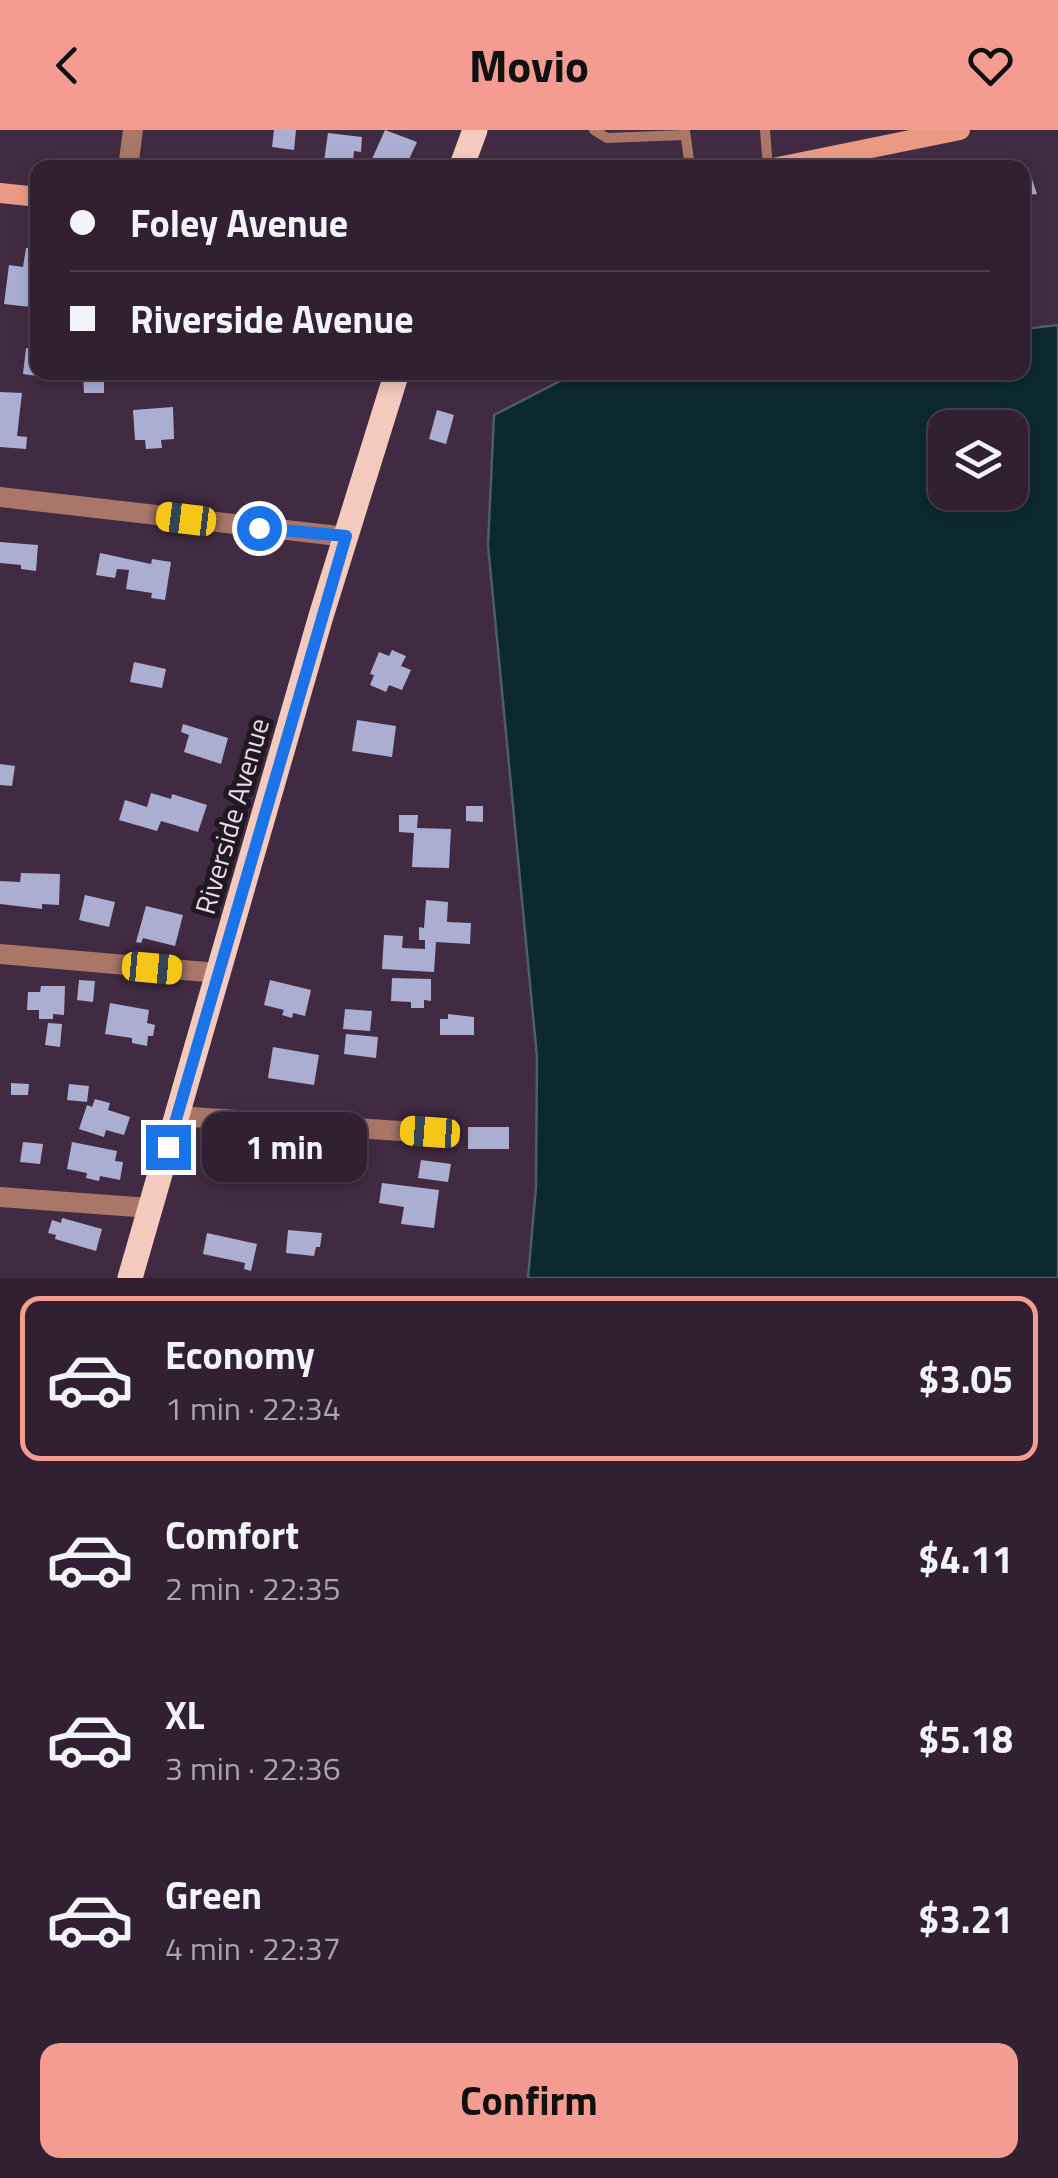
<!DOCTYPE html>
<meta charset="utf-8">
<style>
body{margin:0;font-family:"Titillium Web",sans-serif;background:#3d2d3e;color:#f1f3f6;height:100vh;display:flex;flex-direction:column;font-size:38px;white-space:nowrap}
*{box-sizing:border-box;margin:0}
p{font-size:32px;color:#a8a3ac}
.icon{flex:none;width:55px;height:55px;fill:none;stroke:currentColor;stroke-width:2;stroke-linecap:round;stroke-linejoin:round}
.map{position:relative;height:1148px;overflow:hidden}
.drawer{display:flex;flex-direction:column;background:#312032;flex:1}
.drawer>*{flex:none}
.banner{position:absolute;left:30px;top:30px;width:1000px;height:220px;border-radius:20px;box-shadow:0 5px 15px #0003,0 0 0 2px #4c3e4d;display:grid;align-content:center;height:220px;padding:0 40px;background:#312032}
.buttons{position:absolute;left:928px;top:280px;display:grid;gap:20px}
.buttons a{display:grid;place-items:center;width:100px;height:100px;border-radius:20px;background:#312032;box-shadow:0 5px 15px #0003,0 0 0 2px #4c3e4d;font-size:50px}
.end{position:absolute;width:45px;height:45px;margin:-22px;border:12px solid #1a73e8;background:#fff;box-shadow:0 0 0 5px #fff}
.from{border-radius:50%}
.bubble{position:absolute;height:70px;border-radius:20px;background:#312032;box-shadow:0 5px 15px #0003,0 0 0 2px #4c3e4d;font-size:32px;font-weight:700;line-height:70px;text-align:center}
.car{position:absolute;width:30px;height:60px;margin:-30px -15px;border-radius:12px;box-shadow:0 0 8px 2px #0007;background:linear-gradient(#f5c518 24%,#345 0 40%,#f5c518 0 76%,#345 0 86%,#f5c518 0)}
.banner b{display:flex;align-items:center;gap:35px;height:95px;font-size:38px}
.banner b+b{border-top:2px solid #4c3e4d}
.banner i{width:25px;height:25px;background:#f1f3f6}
ul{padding:18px 0 0;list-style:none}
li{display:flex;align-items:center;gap:30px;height:165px;margin:0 20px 15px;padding:0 20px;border:5px solid transparent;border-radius:20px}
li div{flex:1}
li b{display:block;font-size:38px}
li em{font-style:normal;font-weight:700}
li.current{border-color:#f59c92}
li>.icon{width:90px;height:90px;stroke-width:1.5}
.primary-button{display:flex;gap:20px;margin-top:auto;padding:20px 40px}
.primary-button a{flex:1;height:115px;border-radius:20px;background:#f59c92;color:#111;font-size:40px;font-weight:700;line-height:115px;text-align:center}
header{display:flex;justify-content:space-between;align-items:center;height:130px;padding:0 40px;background:#f59c92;color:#111;font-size:45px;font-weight:700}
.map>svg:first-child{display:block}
.water{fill:#0c292f;stroke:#4e5e67;stroke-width:2.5;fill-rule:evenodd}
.building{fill:#abaed1}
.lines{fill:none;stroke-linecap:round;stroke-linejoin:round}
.lane{stroke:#a97668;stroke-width:10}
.street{stroke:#a97668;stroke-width:20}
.secondary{stroke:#ea9a84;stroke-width:20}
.primary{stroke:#f4cabe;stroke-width:25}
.route{stroke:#1a73e8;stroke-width:12}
.labels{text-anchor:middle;stroke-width:10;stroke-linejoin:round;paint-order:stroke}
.street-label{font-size:28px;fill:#e9dbe9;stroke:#221822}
</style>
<header><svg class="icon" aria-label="back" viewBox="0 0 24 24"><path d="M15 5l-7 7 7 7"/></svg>Movio<svg class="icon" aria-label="heart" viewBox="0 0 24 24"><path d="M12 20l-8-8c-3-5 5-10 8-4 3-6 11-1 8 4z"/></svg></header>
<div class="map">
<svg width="1058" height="1148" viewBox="0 0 1058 1148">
<rect width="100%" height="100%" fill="#412b42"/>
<path class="water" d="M1058,195v953h-530l8,-91 1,-130 -49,-512 6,-130 82,-42 446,-1 1,-43zM945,298h65v64h-65z"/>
<g class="building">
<polygon points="274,0 296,0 294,20 272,17"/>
<polygon points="385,0 417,12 405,38 390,38 372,29"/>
<polygon points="328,3 362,7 361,22 354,21 353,32 358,33 357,38 323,38"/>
<polygon points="1030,43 1037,64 1029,65 1030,74 1022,75 1022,44"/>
<polygon points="26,118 38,119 31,177 4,174 9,135 23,137"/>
<polygon points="26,218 38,219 38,242 45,242 44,247 23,244"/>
<polygon points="83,242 104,242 104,263 84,263"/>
<polygon points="0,262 22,263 17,306 27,307 26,319 0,317"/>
<polygon points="173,277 174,309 161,310 162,318 146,319 145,310 135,310 133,280"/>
<polygon points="437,280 454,285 446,314 429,309"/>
<polygon points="0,412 38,415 36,441 21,439 21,435 0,433"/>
<polygon points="100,423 151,434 152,429 171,432 165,470 151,468 152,463 126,459 129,440 117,439 115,448 96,445"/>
<polygon points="392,520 406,526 401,536 411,540 402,560 389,555 386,562 370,555 374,545 370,544 379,522 389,526"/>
<polygon points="134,532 166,539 162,558 130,552"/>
<polygon points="357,590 396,596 392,627 352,621"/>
<polygon points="183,594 228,608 221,634 184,622 189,605 181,602"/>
<polygon points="0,634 15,636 12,656 0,655"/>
<polygon points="151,663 171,669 172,664 207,675 198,702 161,691 157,701 119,690 125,670 147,677"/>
<polygon points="466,676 483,676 483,692 466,691"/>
<polygon points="399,685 418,685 417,698 451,699 449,738 412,737 414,703 399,702"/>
<polygon points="21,743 60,744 59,775 42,774 42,779 0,774 0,751 20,752"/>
<polygon points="85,765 115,772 109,797 79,790"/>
<polygon points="426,770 448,772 447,792 471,793 470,814 436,812 434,842 382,839 384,805 403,806 402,818 425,819 425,810 419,810 419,797 424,798"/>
<polygon points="146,776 183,785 175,816 143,808 141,813 136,812"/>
<polygon points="392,848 431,849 431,871 424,870 424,878 411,878 411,872 391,871"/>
<polygon points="79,850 95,851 93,872 77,870"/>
<polygon points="270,850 311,860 305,886 293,883 292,888 282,885 284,880 264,875"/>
<polygon points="41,856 65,856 64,885 53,884 53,889 39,889 39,880 27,880 28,862 40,862"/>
<polygon points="110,873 149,880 147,893 155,895 153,906 148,906 147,916 132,913 132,908 105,904"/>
<polygon points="345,879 372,881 370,901 343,899"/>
<polygon points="448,884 474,887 474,905 440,905 440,889 448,889"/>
<polygon points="48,893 62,894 60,917 45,915"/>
<polygon points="346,904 378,907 376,928 344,924"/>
<polygon points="273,917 319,925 314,955 268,948"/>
<polygon points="11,953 29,954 28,965 11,965"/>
<polygon points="69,954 89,956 87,972 67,970"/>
<polygon points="95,969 110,973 108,980 130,987 124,1005 106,1000 104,1007 79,999 87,975 92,977"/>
<polygon points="275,994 297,1003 296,1026 247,1023 248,1000 263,998 263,1002 274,1003"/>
<rect x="468" y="997" width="41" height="22"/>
<polygon points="23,1012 43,1014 40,1034 20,1032"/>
<polygon points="72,1012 117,1021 115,1031 123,1032 120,1050 100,1046 99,1051 86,1048 87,1043 67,1039"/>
<polygon points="421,1030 451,1034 448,1052 418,1048"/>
<polygon points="382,1053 439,1060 434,1098 401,1094 404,1077 379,1073"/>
<polygon points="62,1088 102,1099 96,1121 55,1109 56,1105 48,1103 52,1090 61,1093"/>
<polygon points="288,1100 322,1103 320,1117 316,1117 314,1126 286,1123"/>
<polygon points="207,1103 257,1114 251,1141 244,1139 245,1133 203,1124"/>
</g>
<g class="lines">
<g class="lane">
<polyline points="594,0 607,8 684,5"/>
<polyline points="765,0 768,38"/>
<polyline points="685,1 690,38"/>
</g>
<g class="street">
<polyline points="128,38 133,0"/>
<polyline points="0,367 347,407"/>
<polyline points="0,824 218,843"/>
<polyline points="177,986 430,1003"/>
<polyline points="0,1067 150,1078"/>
</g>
<g class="secondary">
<polyline points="773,38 960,0"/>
<polyline points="0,63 38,67"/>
</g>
<g class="primary">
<polyline points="461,38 475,0"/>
<polyline points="130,1148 321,486 397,242"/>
</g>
</g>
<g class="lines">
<polyline class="route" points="168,1017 346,406 259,398"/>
</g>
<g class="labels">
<g class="street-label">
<text transform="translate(232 686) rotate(-74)" y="10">Riverside Avenue</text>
</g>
</g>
</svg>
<div class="buttons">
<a><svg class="icon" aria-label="layers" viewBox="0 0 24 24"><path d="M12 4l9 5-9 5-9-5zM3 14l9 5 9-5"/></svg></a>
</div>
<i class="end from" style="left:259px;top:398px"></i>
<i class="end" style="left:168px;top:1017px"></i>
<div class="bubble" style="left:202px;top:982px;width:165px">1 min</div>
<i class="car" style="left:186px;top:389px;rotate:277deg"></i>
<i class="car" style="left:152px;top:838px;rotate:95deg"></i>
<i class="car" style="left:430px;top:1002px;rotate:274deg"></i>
<div class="banner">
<b><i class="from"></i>Foley Avenue</b>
<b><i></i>Riverside Avenue</b>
</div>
</div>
<section class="drawer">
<ul>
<li class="current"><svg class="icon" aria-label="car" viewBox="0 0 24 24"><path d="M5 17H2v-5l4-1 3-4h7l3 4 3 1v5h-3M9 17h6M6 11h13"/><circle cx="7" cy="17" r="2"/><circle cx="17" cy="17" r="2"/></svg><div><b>Economy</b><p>1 min · 22:34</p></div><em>$3.05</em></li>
<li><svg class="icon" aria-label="car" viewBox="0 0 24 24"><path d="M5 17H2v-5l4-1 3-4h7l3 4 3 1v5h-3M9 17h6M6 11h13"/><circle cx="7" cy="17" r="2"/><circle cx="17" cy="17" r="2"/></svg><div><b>Comfort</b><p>2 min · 22:35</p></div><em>$4.11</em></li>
<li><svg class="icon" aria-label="car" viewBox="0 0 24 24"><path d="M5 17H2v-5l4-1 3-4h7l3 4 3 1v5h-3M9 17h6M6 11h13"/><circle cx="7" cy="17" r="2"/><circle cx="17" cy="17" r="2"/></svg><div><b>XL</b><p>3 min · 22:36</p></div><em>$5.18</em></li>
<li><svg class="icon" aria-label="car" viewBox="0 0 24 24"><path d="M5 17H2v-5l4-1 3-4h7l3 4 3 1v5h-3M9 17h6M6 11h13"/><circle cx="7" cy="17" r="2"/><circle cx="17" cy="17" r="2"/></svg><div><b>Green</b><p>4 min · 22:37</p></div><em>$3.21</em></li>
</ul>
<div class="primary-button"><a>Confirm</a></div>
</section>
